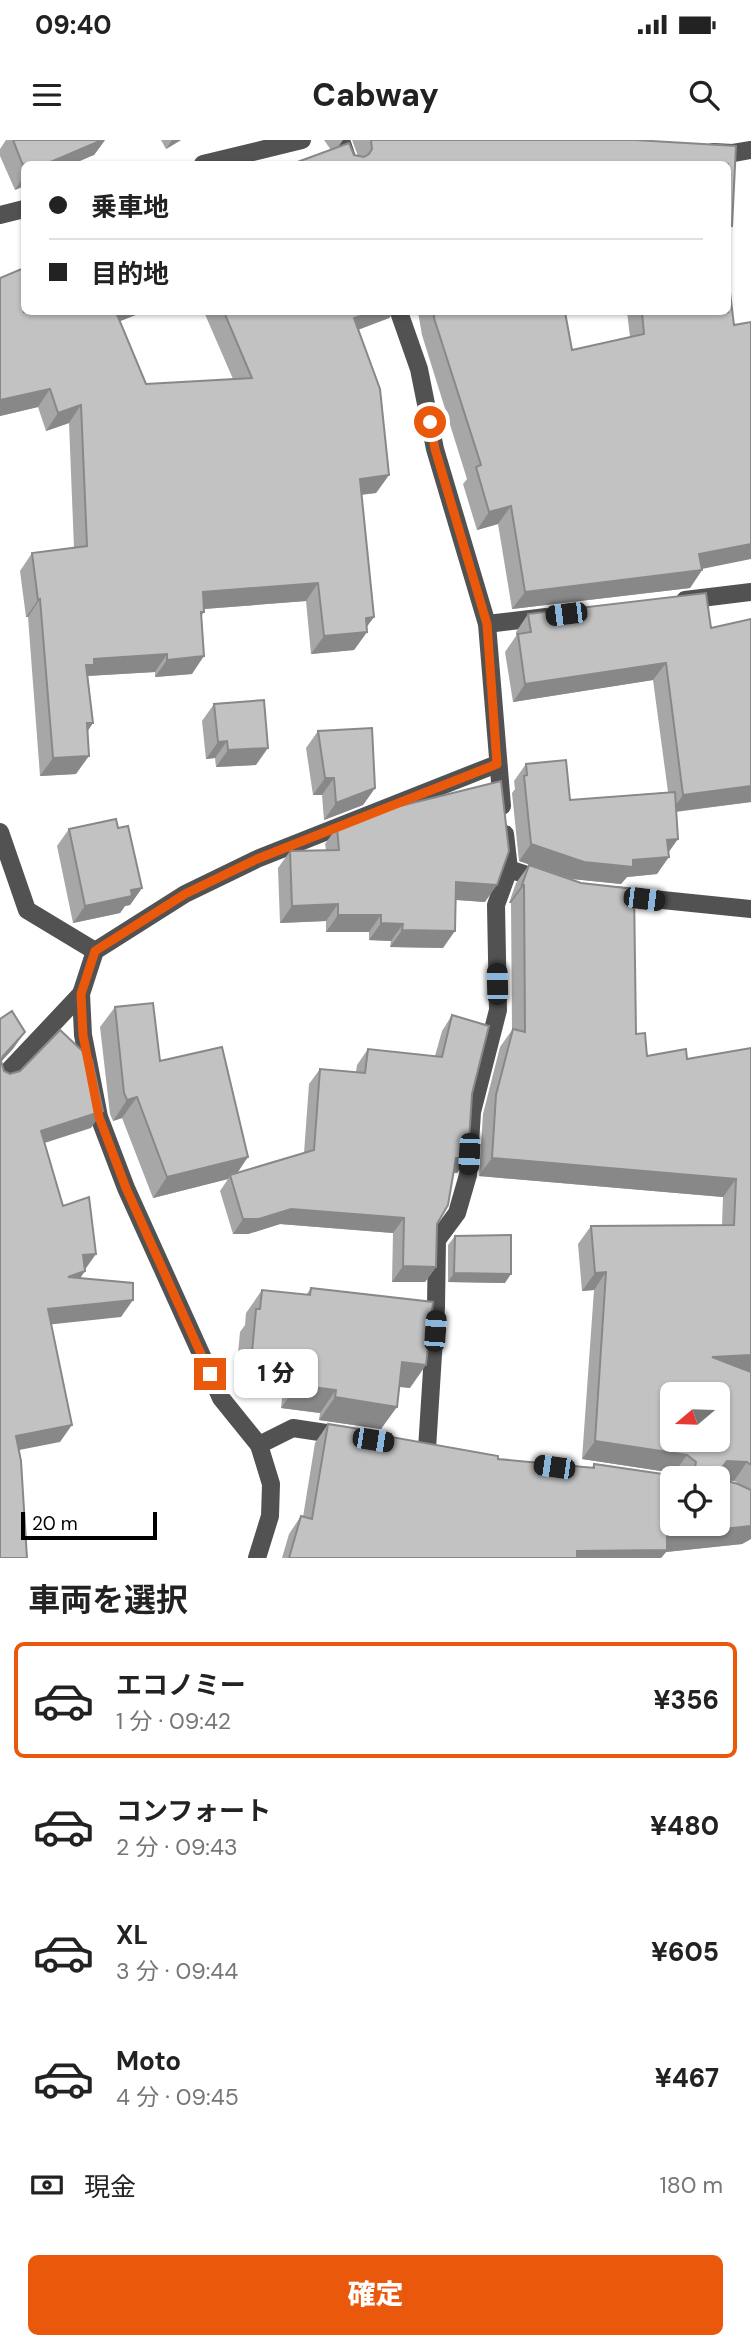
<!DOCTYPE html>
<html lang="ja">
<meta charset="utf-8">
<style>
body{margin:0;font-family:"DM Sans","Noto Sans JP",sans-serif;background:#f6f6f6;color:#222;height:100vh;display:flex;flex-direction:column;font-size:26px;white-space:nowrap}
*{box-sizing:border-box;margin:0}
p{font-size:23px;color:#767676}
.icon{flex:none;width:38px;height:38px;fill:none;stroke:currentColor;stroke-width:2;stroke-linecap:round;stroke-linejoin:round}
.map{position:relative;height:1418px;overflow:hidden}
.sheet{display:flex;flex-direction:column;background:#fff;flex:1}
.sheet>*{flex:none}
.top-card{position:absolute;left:21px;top:21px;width:710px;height:154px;border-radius:10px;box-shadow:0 2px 5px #0004;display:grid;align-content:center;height:154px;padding:0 28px;background:#fff}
.needle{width:46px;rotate:251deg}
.tools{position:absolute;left:660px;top:1242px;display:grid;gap:14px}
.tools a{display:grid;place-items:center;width:70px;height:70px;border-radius:10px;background:#fff;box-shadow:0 2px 5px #0004;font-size:35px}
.scale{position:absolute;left:21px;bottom:18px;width:136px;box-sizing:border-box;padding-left:7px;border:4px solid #000;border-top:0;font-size:19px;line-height:24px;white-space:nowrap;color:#000;-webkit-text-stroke:5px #fff;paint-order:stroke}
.end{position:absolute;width:32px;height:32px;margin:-16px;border:9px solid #ea580c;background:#fff;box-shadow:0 0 0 4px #fff}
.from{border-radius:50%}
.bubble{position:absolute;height:49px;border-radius:10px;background:#fff;box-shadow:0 2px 5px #0004;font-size:23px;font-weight:800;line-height:49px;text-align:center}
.car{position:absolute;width:21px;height:42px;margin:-21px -10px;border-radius:9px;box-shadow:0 0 5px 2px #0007;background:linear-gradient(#222 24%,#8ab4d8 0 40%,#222 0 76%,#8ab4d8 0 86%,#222 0)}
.top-card b{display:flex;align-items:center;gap:24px;height:66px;font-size:26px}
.top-card b+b{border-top:2px solid #e0e0e0}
.top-card i{width:18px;height:18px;background:#222}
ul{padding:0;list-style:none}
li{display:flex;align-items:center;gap:21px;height:116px;margin:0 14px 10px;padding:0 14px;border:4px solid transparent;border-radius:10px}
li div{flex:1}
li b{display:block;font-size:26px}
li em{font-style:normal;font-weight:800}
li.active{border-color:#ea580c}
li>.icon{width:63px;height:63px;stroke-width:1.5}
h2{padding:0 28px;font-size:32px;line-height:84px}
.pay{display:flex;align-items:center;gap:18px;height:77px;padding:0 28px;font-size:26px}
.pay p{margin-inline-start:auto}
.cta{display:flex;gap:14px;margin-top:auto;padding:14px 28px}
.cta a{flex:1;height:80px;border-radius:10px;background:#ea580c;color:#fff;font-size:28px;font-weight:800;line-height:80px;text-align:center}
.status{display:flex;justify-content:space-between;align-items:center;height:49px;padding:0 35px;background:#fff;direction:ltr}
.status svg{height:19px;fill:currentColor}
header{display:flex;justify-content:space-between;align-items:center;height:91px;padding:0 28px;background:#fff;font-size:32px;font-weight:800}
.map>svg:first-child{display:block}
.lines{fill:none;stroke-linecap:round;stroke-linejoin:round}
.minor{stroke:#525252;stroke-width:18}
.wall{fill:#a7a7a7;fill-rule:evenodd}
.shaded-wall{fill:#888}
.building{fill:#c2c2c2;stroke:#888;stroke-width:2;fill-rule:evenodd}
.route{stroke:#ea580c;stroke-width:9}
</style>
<div class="status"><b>09:40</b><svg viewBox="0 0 49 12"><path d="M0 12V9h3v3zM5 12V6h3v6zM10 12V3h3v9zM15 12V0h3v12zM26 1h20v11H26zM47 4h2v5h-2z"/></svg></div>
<header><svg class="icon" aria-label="menu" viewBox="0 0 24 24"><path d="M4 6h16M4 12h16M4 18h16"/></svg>Cabway<svg class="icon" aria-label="search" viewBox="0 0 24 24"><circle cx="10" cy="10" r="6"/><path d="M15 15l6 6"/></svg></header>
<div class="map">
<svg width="751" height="1418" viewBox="0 0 751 1418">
<rect width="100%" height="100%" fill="#fff"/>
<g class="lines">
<g class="minor">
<polyline points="341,0 349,24"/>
<polyline points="713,12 733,13 751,10"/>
<polyline points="203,24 302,0"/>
<polyline points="0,75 24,69"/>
<polyline points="399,172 419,229 435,309 487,484 502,666"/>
<polyline points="685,460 751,452"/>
<polyline points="487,484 546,477"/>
<polyline points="0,692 27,770 95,811"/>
<polyline points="505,694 509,729 545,741"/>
<polyline points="613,755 751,769"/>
<polyline points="0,940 81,854"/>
<polyline points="259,1305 293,1288 346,1296"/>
<polyline points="427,1309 436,1167 437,1100 457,1073 468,1035 472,972 498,870 496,765 509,729"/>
<polyline points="257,1418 270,1376 271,1344 259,1305 221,1258 126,1048 99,977 83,895 81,854 95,811 185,754 257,719 497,624"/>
</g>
</g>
<g class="wall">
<polygon points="6,0 105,0 94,15 24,24 24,46 15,50 0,16 0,9"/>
<polygon points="161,0 181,0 166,9"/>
<polygon points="324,0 343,0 338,7 358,16 352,0 635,0 292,24 331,10"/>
<polygon points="0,138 24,172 143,172 120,181 146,244 233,239 204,172 394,172 389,178 358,190 389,335 376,353 361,355 374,477 366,487 367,492 354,510 311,514 306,461 204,469 204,472 201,477 192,534 155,537 155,532 88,536 93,583 87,591 76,634 40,636 28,477 26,477 20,431 32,413 74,408 69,283 46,291 38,267 0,276"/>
<polygon points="418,172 565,172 572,210 630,197 627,172 728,172 702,430 690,448 512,469 498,384 477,390 463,344 467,339 422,195"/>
<polygon points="528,474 711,488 751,662 676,672 668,714 657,734 627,737 621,744 572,739 519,721 512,653 515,649 514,641 526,624 570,660 668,652 653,540 513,562 505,512 516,496 516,492"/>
<polygon points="214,564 256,625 216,627 215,618 206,619 202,581"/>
<polygon points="318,591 375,648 363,665 324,680 322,655 313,655 306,608"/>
<polygon points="337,687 485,762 456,760 443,808 390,807 391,801 369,800 369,792 326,792 326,781 280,783 278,728 290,711 326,710 325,704"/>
<polygon points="118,688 142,748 130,765 125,766 120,773 73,783 57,706 69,689"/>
<path d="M529,725l107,169 11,22 40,3 64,-11v491l-9,5 -76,8 -5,6h-379l7,-24 12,-18 2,1 12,-74 13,-19 170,35 94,8 2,-3 84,12 -4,-3 -92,-14 12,-169 -12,1 -4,-47 13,-18 131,-1 1,-28 -244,-21 4,-62 17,-67 12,-17 -1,-127h-2l7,-20zM724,1340l10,1 11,6z"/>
<polygon points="115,867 160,921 237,1033 304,1013 309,944 320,929 356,932 357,925 368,909 435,916 442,891 452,875 472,954 468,1018 457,1033 453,1033 437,1084 436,1127 425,1142 392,1142 393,1093 280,1084 248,1094 233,1094 220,1051 228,1039 153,1058 122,978 113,981 110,974 100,887"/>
<polygon points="455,1096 505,1143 448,1142 448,1105"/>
<polygon points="311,1148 410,1248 399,1247 381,1289 319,1280 320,1273 281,1268 283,1250 235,1246 240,1192 245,1185 246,1173 262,1150 306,1155"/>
</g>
<g class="shaded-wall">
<polygon points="102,0 105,0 94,15 73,24 46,24"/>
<polygon points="172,0 181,0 166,9"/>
<polygon points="24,36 24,46 15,50"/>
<polygon points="115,172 143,172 103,188"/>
<polygon points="372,172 394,172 389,178 341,196 354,178"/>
<polygon points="50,249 38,267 0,276 0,260"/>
<polygon points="81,265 69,283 46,291 58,273"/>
<polygon points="389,335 376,353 347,356 360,339"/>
<polygon points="511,366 498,384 477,390 489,372"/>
<polygon points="751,404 751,419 687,432 699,414"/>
<polygon points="702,430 690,448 512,469 525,452"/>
<polygon points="318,443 306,461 190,470 203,452"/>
<polygon points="40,459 28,477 26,477 38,460"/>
<polygon points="374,477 363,492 367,492 354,510 311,514 324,496 366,478"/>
<polygon points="167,514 155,532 86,536 86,525 94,519"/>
<polygon points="204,516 192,534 155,537 167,520"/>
<polygon points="666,523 653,540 513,562 525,544"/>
<polygon points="87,583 93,583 81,601"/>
<polygon points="227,601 215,618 206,619 218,602"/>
<polygon points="268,608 256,625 216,627 228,610"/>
<polygon points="89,616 76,634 40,636 53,618"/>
<polygon points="325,638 334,638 322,655 313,655"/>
<polygon points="751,646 751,662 671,672 683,655"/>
<polygon points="375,648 363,665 324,680 336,663"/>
<polygon points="678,699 666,716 667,700"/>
<polygon points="531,704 633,720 669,717 657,734 627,737 621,744 572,739 519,721"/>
<polygon points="456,742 497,745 485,762 444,759"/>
<polygon points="522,745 524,745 511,763 509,763"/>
<polygon points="142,748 130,765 125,766 120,773 73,783 85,766 131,750"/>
<polygon points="338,764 326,781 280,783 292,766"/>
<polygon points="338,775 381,775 369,792 326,792"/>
<polygon points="381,783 403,784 391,801 369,800"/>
<polygon points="402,790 455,791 443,808 390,807"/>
<polygon points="25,892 13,909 0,923 3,916"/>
<polygon points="137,957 122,978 113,981 127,960"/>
<polygon points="103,971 91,988 29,1008 41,991"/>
<polygon points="248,1017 234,1038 230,1035 228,1039 153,1058 167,1037"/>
<polygon points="456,1018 468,1018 457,1033 445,1033"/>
<polygon points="492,1018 736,1039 723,1057 479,1036"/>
<polygon points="291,1069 404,1078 393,1093 280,1084 248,1094 233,1094 243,1079"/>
<polygon points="96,1114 84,1131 83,1115"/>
<polygon points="403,1126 436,1127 425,1142 392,1142"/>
<polygon points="85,1131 73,1149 68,1137"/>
<polygon points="606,1132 594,1150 582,1151 595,1133"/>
<polygon points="454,1133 511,1134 505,1143 448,1142"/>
<polygon points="133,1160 121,1177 36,1186 48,1169"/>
<polygon points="751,1215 751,1232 712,1217"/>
<polygon points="402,1222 426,1225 410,1248 386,1245"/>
<polygon points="251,1223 299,1227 283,1250 235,1246"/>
<polygon points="297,1245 336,1250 320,1273 281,1268"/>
<polygon points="335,1257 397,1267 381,1289 319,1280"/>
<polygon points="72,1285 60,1302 4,1313 16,1296"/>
<polygon points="595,1301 687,1315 674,1333 582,1319"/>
<polygon points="727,1321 747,1322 734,1341 714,1339"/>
<polygon points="751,1386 751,1399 742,1404 666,1412 661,1418 572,1418 577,1411 667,1395"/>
</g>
<g class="building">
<polygon points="13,0 102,0 46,24 24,24 24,28"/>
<polygon points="371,0 635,0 736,6 732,86 728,85 728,24 292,24 349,3 354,15 364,17 369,14 372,9"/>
<polygon points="24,128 24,172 116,172 146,244 252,238 224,172 372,172 354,178 380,249 389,335 360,339 374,477 366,478 367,492 324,496 318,443 203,452 204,472 201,472 204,516 167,520 167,514 94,519 94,525 86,525 93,583 87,583 89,616 53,618 40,459 38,460 32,413 87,406 81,265 58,273 50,249 0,260 0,138"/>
<polygon points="728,136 734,185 751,182 751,404 699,414 702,430 525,452 511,366 489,372 476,327 481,325 434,178 434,172 565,172 572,210 644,194 642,172 728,172"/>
<polygon points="706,453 711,488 751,479 751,646 683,655 666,523 525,544 518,494 531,492 528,474"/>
<polygon points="264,560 268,608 228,610 227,601 218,602 214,564"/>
<polygon points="372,588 375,648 336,663 334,638 325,638 318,591"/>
<polygon points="566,620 570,660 675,652 678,699 667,700 669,717 633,720 633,727 584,722 531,704 524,636 527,635 526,624"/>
<polygon points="501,641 509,711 497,745 456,742 455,791 402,790 403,784 381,783 381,775 338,775 338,764 292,766 290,711 339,710 337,687 376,672"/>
<polygon points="116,679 118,688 128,686 142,748 131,750 132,756 85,766 69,689"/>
<path d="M529,725l52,18 53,6 2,145 9,-1 2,23 39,-7 1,10 64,-11v307l-39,2 39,15v93l-4,-3 -20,-1 -7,9 4,10 14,4 13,6v36l-84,9v15l-90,1v7h-288l12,-42 11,3 16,-95 63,10v3l107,19v3l96,9v-4l89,13 7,-1 4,-4 2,-10 -9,-7 -92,-14 11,-169 -11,1 -4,-47 143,-1 2,-46 -244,-21 4,-63 17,-66 12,3 -1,-147h-2zM672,1255h46v45h-46zM672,1339h46v45h-46z"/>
<polygon points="153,863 160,921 222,907 248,1017 167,1037 137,957 127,960 124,953 115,867"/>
<polygon points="12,871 25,892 3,916 1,921 4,931 10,934 20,931 60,890 92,920 103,971 41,991 63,1066 89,1057 96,1114 83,1115 85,1131 68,1137 133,1143 133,1160 48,1169 72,1285 16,1296 21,1321 27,1418 0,1418 0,879"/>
<polygon points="452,875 489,886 472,954 468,1018 456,1018 448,1065 437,1084 436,1127 403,1126 404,1078 291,1069 259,1079 243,1079 230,1035 314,1010 320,929 365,933 368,909 442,917"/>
<polygon points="511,1095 511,1134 454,1133 455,1096"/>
<polygon points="311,1148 433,1162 426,1225 402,1222 397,1267 335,1257 336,1250 297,1245 299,1227 251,1223 256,1169 260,1169 262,1150 310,1155"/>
</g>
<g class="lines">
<polyline class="route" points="210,1234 126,1048 99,977 83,895 81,854 95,811 185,754 257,719 497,624 487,484 435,309 430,282"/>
</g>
</svg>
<div class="tools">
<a><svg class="needle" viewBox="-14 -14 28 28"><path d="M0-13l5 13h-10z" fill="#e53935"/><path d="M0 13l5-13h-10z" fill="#767676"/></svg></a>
<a><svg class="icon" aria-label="locate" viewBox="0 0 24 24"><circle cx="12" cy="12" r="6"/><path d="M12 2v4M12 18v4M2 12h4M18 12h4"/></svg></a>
</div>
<div class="scale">20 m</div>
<i class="end from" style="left:430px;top:282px"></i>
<i class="end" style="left:210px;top:1234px"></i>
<div class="bubble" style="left:234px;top:1209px;width:84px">1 分</div>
<i class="car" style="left:566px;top:474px;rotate:263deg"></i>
<i class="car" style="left:644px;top:759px;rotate:97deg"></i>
<i class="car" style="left:497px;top:844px;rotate:359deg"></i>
<i class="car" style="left:469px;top:1014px;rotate:183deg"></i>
<i class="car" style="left:435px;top:1191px;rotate:4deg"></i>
<i class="car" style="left:373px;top:1300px;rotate:99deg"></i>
<i class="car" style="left:554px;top:1327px;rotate:278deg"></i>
<div class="top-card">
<b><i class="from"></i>乗車地</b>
<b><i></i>目的地</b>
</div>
</div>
<section class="sheet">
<h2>車両を選択</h2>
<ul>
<li class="active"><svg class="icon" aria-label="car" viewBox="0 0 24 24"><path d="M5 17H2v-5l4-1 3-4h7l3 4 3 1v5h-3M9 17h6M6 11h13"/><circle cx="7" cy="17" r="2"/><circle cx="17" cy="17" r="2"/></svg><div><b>エコノミー</b><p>1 分 · 09:42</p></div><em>¥356</em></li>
<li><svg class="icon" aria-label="car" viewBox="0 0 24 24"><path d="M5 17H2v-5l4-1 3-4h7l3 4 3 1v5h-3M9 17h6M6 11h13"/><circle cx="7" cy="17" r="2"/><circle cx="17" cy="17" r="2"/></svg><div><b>コンフォート</b><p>2 分 · 09:43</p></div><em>¥480</em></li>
<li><svg class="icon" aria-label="car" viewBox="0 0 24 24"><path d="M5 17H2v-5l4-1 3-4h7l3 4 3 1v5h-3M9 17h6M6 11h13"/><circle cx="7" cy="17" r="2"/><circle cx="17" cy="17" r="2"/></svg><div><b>XL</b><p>3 分 · 09:44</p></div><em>¥605</em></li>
<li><svg class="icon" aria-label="car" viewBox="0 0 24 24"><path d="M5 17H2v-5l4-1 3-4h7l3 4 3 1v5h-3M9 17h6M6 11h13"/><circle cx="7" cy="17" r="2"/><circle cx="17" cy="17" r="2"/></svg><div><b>Moto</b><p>4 分 · 09:45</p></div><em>¥467</em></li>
</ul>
<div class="pay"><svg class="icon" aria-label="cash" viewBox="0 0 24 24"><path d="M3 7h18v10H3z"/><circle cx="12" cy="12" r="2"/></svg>現金<p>180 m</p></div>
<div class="cta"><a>確定</a></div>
</section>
